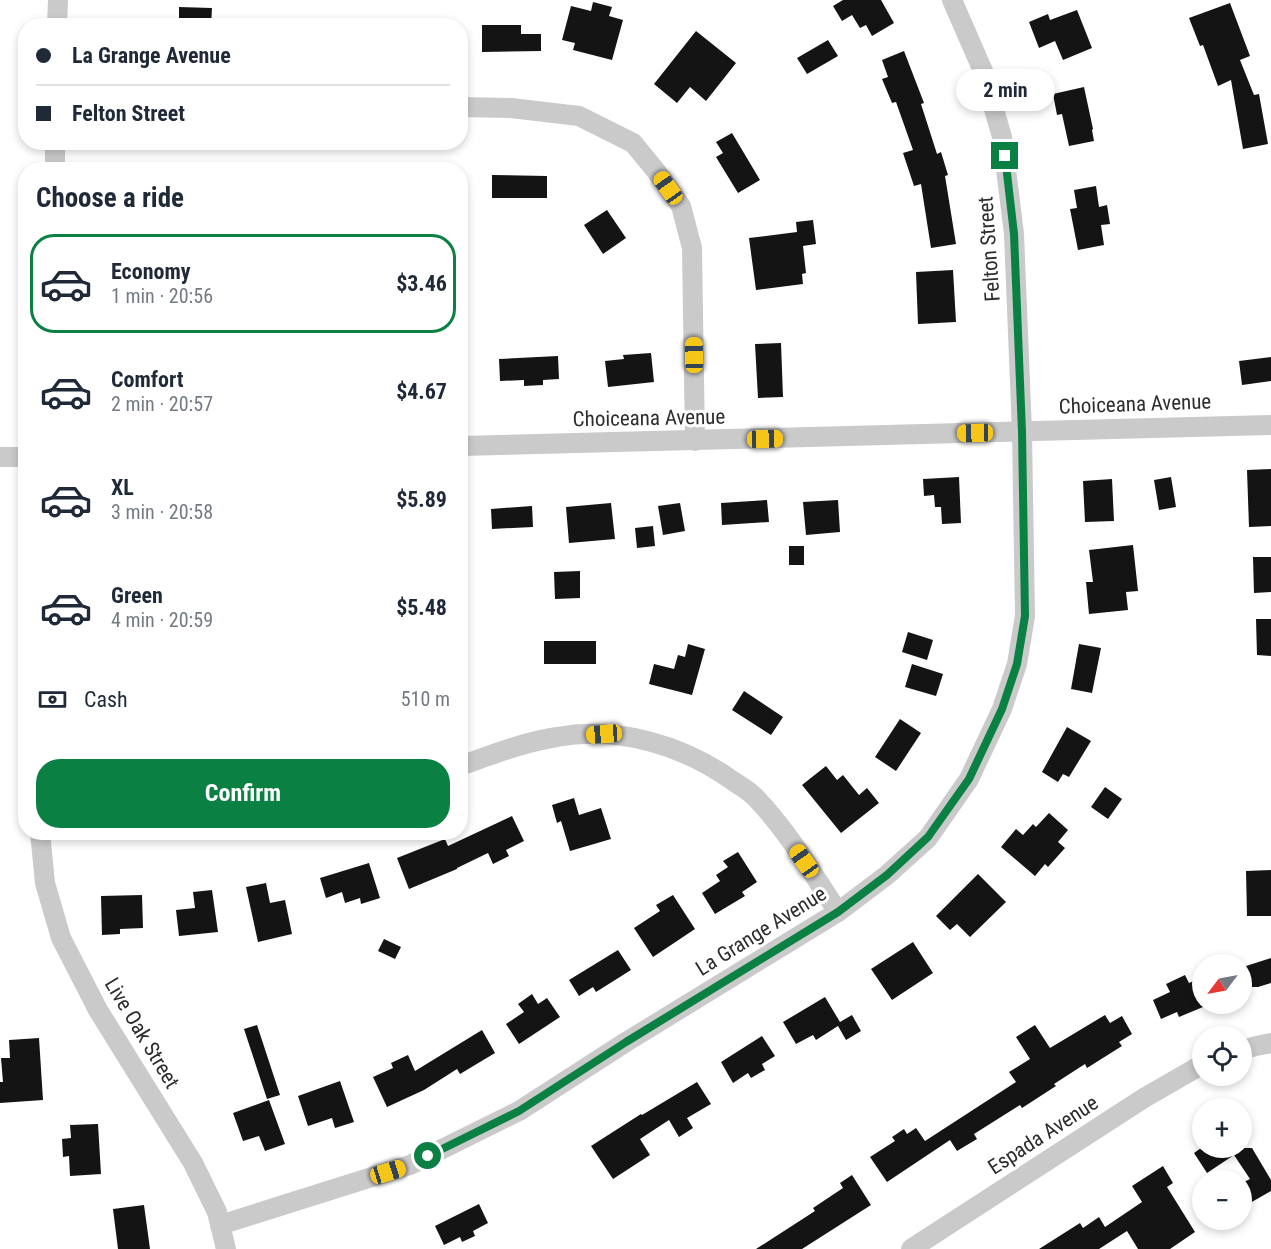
<!DOCTYPE html>
<meta charset="utf-8">
<style>
body{margin:0;font-family:"Roboto Condensed",sans-serif;background:#f2f2f3;color:#1f2937;height:100vh;display:flex;flex-direction:column;font-size:22px;white-space:nowrap}
*{box-sizing:border-box;margin:0}
p{font-size:20px;color:#747a83}
.icon{flex:none;width:33px;height:33px;fill:none;stroke:currentColor;stroke-width:2;stroke-linecap:round;stroke-linejoin:round}
.map{position:relative;flex:1;overflow:hidden}
.drawer{position:absolute;left:18px;top:162px;width:450px;height:678px;display:flex;flex-direction:column;background:#fff;border-radius:24px;box-shadow:0 3px 9px #0003}
.drawer>*{flex:none}
.banner{position:absolute;left:18px;top:18px;width:450px;height:132px;border-radius:24px;box-shadow:0 3px 9px #0003;display:grid;align-content:center;height:132px;padding:0 18px;background:#fff}
.needle{width:39px;rotate:238deg}
.controls{position:absolute;left:1192px;top:954px;display:grid;gap:12px}
.controls a{display:grid;place-items:center;width:60px;height:60px;border-radius:50%;background:#fff;box-shadow:0 3px 9px #0003;font-size:30px}
.end{position:absolute;width:27px;height:27px;margin:-14px;border:8px solid #0b8043;background:#fff;box-shadow:0 0 0 3px #fff}
.from{border-radius:50%}
.bubble{position:absolute;height:42px;border-radius:21px;background:#fff;box-shadow:0 3px 9px #0003;font-size:20px;font-weight:700;line-height:42px;text-align:center}
.car{position:absolute;width:18px;height:36px;margin:-18px -9px;border-radius:8px;box-shadow:0 0 4px 2px #0007;background:linear-gradient(#f5c518 24%,#345 0 40%,#f5c518 0 76%,#345 0 86%,#f5c518 0)}
.banner b{display:flex;align-items:center;gap:21px;height:57px;font-size:22px}
.banner b+b{border-top:2px solid #e0e1e3}
.banner i{width:15px;height:15px;background:#1f2937}
ul{padding:0;list-style:none}
li{display:flex;align-items:center;gap:18px;height:99px;margin:0 12px 9px;padding:0 6px;border:3px solid transparent;border-radius:24px}
li div{flex:1}
li b{display:block;font-size:22px}
li em{font-style:normal;font-weight:700}
li.selected{border-color:#0b8043}
li>.icon{width:54px;height:54px;stroke-width:1.5}
h2{padding:0 18px;font-size:27px;line-height:72px}
.pay{display:flex;align-items:center;gap:15px;height:66px;padding:0 18px;font-size:22px}
.pay p{margin-inline-start:auto}
.cta{display:flex;gap:12px;margin-top:auto;padding:12px 18px}
.cta a{flex:1;height:69px;border-radius:24px;background:#0b8043;color:#fff;font-size:24px;font-weight:700;line-height:69px;text-align:center}
.map>svg:first-child{display:block}
.building{fill:#141414}
.lines{fill:none;stroke-linecap:round;stroke-linejoin:round}
.minor{stroke:#cacaca;stroke-width:20}
.route{stroke:#0b8043;stroke-width:8}
.labels{text-anchor:middle;stroke-width:6;stroke-linejoin:round;paint-order:stroke}
.street-label{font-size:21px;fill:#2d2d2d;stroke:#fff}
</style>
<div class="map">
<svg width="1271" height="1249" viewBox="0 0 1271 1249">
<rect width="100%" height="100%" fill="#fff"/>
<g class="building">
<polygon points="843,0 881,0 894,23 872,36 866,25 860,28 852,15 842,21 833,6"/>
<polygon points="593,2 612,7 609,16 623,20 612,60 573,50 575,43 562,40 571,6 591,11"/>
<polygon points="1230,3 1250,56 1240,60 1254,95 1259,94 1268,144 1243,149 1231,80 1218,86 1203,45 1200,46 1189,18"/>
<polygon points="179,7 212,8 211,26 179,26"/>
<polygon points="1077,10 1092,48 1063,60 1055,41 1039,48 1029,22 1048,14 1050,20"/>
<polygon points="482,25 521,25 521,34 541,34 541,51 482,52"/>
<polygon points="696,31 736,63 706,101 690,87 677,103 654,84"/>
<polygon points="828,40 838,56 807,74 797,58"/>
<polygon points="904,51 924,103 921,104 937,154 941,152 948,175 945,176 956,244 931,248 921,184 914,186 903,153 913,150 896,102 892,103 882,79 888,77 882,60"/>
<polygon points="1084,87 1093,129 1092,130 1094,141 1069,146 1062,114 1057,115 1053,94"/>
<polygon points="732,133 760,180 738,193 716,157 723,153 716,142"/>
<polygon points="492,175 547,176 547,198 492,198"/>
<polygon points="1096,186 1099,207 1107,205 1110,224 1101,225 1104,245 1078,250 1070,209 1077,208 1074,190"/>
<polygon points="607,210 626,238 603,254 584,225"/>
<polygon points="813,220 816,244 803,246 806,273 802,274 803,284 756,290 749,238 797,232 796,222"/>
<polygon points="953,270 956,322 918,324 916,272"/>
<polygon points="781,343 783,397 758,398 755,344"/>
<polygon points="651,353 654,382 608,387 605,361 624,359 623,355"/>
<polygon points="558,356 559,379 543,380 543,385 524,386 524,380 500,381 499,359"/>
<polygon points="1271,357 1271,381 1242,385 1239,361"/>
<polygon points="1271,469 1271,526 1249,527 1247,470"/>
<polygon points="959,477 961,523 942,524 941,507 935,507 934,495 924,496 923,479"/>
<polygon points="1171,477 1176,507 1159,510 1154,480"/>
<polygon points="1112,479 1114,521 1085,522 1083,481"/>
<polygon points="767,500 769,522 722,525 721,503"/>
<polygon points="838,500 840,532 806,535 803,502"/>
<polygon points="611,503 615,539 569,543 566,507"/>
<polygon points="680,503 685,531 663,535 658,506"/>
<polygon points="532,506 533,527 492,529 491,509"/>
<polygon points="653,526 655,546 637,548 635,528"/>
<polygon points="1133,545 1138,591 1126,592 1128,610 1089,614 1086,582 1093,582 1089,550"/>
<rect x="789" y="546" width="15" height="19"/>
<polygon points="1253,557 1271,557 1271,592 1254,593"/>
<polygon points="580,571 580,598 555,599 554,572"/>
<polygon points="1256,619 1271,619 1271,656 1257,655"/>
<polygon points="908,632 933,640 927,660 902,652"/>
<rect x="544" y="641" width="52" height="23"/>
<polygon points="688,644 705,649 692,695 649,684 654,664 674,669 678,655 685,657"/>
<polygon points="1079,644 1101,648 1092,693 1071,689"/>
<polygon points="912,664 943,674 936,696 905,687"/>
<polygon points="744,691 783,717 771,735 732,710"/>
<polygon points="900,719 921,733 896,771 875,757"/>
<polygon points="1067,727 1091,741 1069,777 1063,774 1058,782 1042,772"/>
<polygon points="826,766 837,780 843,775 859,795 867,788 879,803 841,833 802,785"/>
<polygon points="1105,787 1122,799 1108,819 1091,807"/>
<polygon points="574,798 579,815 601,808 611,839 570,851 561,821 557,823 552,805"/>
<polygon points="1049,813 1068,830 1058,842 1065,848 1048,867 1045,864 1035,876 1001,847 1016,829 1023,835 1033,824 1036,827"/>
<polygon points="512,816 524,841 506,850 509,856 493,864 488,853 457,868 457,869 409,889 397,858 445,839 448,846"/>
<polygon points="738,852 757,882 742,892 745,896 715,914 702,893 720,881 716,875 728,867 723,861"/>
<polygon points="369,863 380,898 361,904 360,898 345,903 342,892 326,898 320,878"/>
<polygon points="1271,870 1271,916 1247,916 1246,871"/>
<polygon points="978,874 1006,902 970,937 957,924 950,930 936,916"/>
<polygon points="266,883 270,903 285,900 292,934 258,942 246,887"/>
<polygon points="212,890 218,932 179,936 176,910 195,908 193,892"/>
<polygon points="142,895 143,928 120,929 120,934 102,935 101,896"/>
<polygon points="673,895 695,929 653,957 634,928 660,911 656,905"/>
<polygon points="384,939 401,947 395,959 378,951"/>
<polygon points="913,942 933,973 892,1000 871,969"/>
<polygon points="618,950 631,970 596,992 593,987 579,996 569,980"/>
<polygon points="1271,958 1271,983 1258,987 1252,987 1246,966"/>
<polygon points="1185,975 1189,983 1203,977 1203,1007 1179,1017 1177,1012 1161,1019 1153,1000 1170,992 1166,984"/>
<polygon points="532,994 538,1004 547,998 560,1017 519,1044 506,1024 524,1012 518,1004"/>
<polygon points="825,997 840,1022 852,1015 861,1031 846,1040 838,1026 816,1040 813,1035 796,1044 783,1022"/>
<polygon points="1105,1015 1110,1023 1122,1016 1132,1034 1119,1042 1122,1046 1087,1068 1085,1064 1054,1084 1056,1086 1022,1108 1020,1105 974,1134 977,1139 957,1151 950,1140 887,1182 870,1157 895,1141 892,1137 904,1129 907,1134 916,1128 925,1141 1016,1082 1009,1072 1030,1059 1016,1037 1035,1025 1050,1048"/>
<polygon points="257,1025 280,1095 267,1099 244,1029"/>
<polygon points="482,1030 495,1053 460,1074 457,1069 424,1090 387,1107 373,1077 393,1068 391,1063 408,1055 415,1071"/>
<polygon points="762,1036 775,1056 762,1064 765,1070 751,1078 748,1073 733,1083 721,1062"/>
<polygon points="39,1038 43,1100 0,1103 0,1082 3,1082 1,1058 10,1058 9,1040"/>
<polygon points="340,1081 354,1122 335,1128 332,1118 308,1126 298,1096"/>
<polygon points="697,1082 711,1104 687,1118 693,1128 679,1137 669,1120 640,1139 650,1155 613,1179 591,1146 641,1114 642,1115"/>
<polygon points="269,1100 285,1144 265,1151 259,1136 243,1141 233,1113"/>
<polygon points="98,1124 101,1174 70,1176 69,1156 63,1157 62,1139 71,1138 70,1125"/>
<polygon points="1201,1148 1252,1148 1271,1180 1271,1191 1250,1203 1242,1189 1242,1183 1250,1179 1234,1155 1207,1173 1194,1153"/>
<polygon points="1163,1166 1173,1183 1167,1187 1195,1232 1170,1249 1138,1249 1127,1231 1099,1249 1039,1249 1080,1223 1083,1228 1099,1217 1105,1227 1142,1202 1132,1186"/>
<polygon points="852,1175 871,1205 802,1249 756,1249 815,1211 813,1208 843,1188 840,1183"/>
<polygon points="479,1204 488,1223 473,1231 475,1236 462,1242 460,1237 444,1245 435,1226"/>
<polygon points="144,1205 150,1249 118,1249 113,1209"/>
</g>
<g class="lines">
<g class="minor">
<polyline points="57,26 58,0"/>
<polyline points="460,107 511,108 579,116 633,143 656,171 681,206 692,248 695,441"/>
<polyline points="55,170 55,142"/>
<polyline points="460,446 1271,425"/>
<polyline points="0,457 26,457"/>
<path d="M460,766c31,-11 64,-24 97,-29 61,-11 126,8 176,44 8,5 16,10 22,16 33,34 57,76 83,115"/>
<polyline points="40,832 45,883 61,938 98,1010 193,1163 217,1212 226,1249"/>
<polyline points="1242,1050 1256,1046 1271,1043"/>
<polyline points="220,1225 410,1165 519,1111 626,1042 838,912 887,875 928,838 969,779 1002,709 1017,664 1025,616 1022,432 1014,234 1002,137 983,71 952,0"/>
<polyline points="911,1249 1144,1098 1203,1064"/>
</g>
</g>
<g class="lines">
<polyline class="route" points="428,1156 519,1111 626,1042 838,912 887,875 928,837 969,779 1002,709 1017,664 1025,616 1022,432 1014,234 1005,156"/>
</g>
<g class="labels">
<g class="street-label">
<text transform="translate(989 249) rotate(-94)" y="7">Felton Street</text>
<text transform="translate(1135 404) rotate(-2)" y="7">Choiceana Avenue</text>
<text transform="translate(649 418) rotate(-1)" y="7">Choiceana Avenue</text>
<text transform="translate(761 931) rotate(-32)" y="7">La Grange Avenue</text>
<text transform="translate(142 1033) rotate(59)" y="7">Live Oak Street</text>
<text transform="translate(1043 1135) rotate(-33)" y="7">Espada Avenue</text>
</g>
</g>
</svg>
<div class="controls">
<a><svg class="needle" viewBox="-14 -14 28 28"><path d="M0-13l5 13h-10z" fill="#e53935"/><path d="M0 13l5-13h-10z" fill="#747a83"/></svg></a>
<a><svg class="icon" aria-label="locate" viewBox="0 0 24 24"><circle cx="12" cy="12" r="6"/><path d="M12 2v4M12 18v4M2 12h4M18 12h4"/></svg></a>
<a>+</a>
<a>−</a>
</div>
<i class="end from" style="left:428px;top:1156px"></i>
<i class="end" style="left:1005px;top:156px"></i>
<div class="bubble" style="left:956px;top:69px;width:99px">2 min</div>
<i class="car" style="left:668px;top:188px;rotate:325deg"></i>
<i class="car" style="left:694px;top:355px;rotate:359deg"></i>
<i class="car" style="left:975px;top:433px;rotate:269deg"></i>
<i class="car" style="left:765px;top:439px;rotate:89deg"></i>
<i class="car" style="left:604px;top:734px;rotate:266deg"></i>
<i class="car" style="left:804px;top:861px;rotate:325deg"></i>
<i class="car" style="left:388px;top:1172px;rotate:73deg"></i>
<div class="banner">
<b><i class="from"></i>La Grange Avenue</b>
<b><i></i>Felton Street</b>
</div>
<section class="drawer">
<h2>Choose a ride</h2>
<ul>
<li class="selected"><svg class="icon" aria-label="car" viewBox="0 0 24 24"><path d="M5 17H2v-5l4-1 3-4h7l3 4 3 1v5h-3M9 17h6M6 11h13"/><circle cx="7" cy="17" r="2"/><circle cx="17" cy="17" r="2"/></svg><div><b>Economy</b><p>1 min · 20:56</p></div><em>$3.46</em></li>
<li><svg class="icon" aria-label="car" viewBox="0 0 24 24"><path d="M5 17H2v-5l4-1 3-4h7l3 4 3 1v5h-3M9 17h6M6 11h13"/><circle cx="7" cy="17" r="2"/><circle cx="17" cy="17" r="2"/></svg><div><b>Comfort</b><p>2 min · 20:57</p></div><em>$4.67</em></li>
<li><svg class="icon" aria-label="car" viewBox="0 0 24 24"><path d="M5 17H2v-5l4-1 3-4h7l3 4 3 1v5h-3M9 17h6M6 11h13"/><circle cx="7" cy="17" r="2"/><circle cx="17" cy="17" r="2"/></svg><div><b>XL</b><p>3 min · 20:58</p></div><em>$5.89</em></li>
<li><svg class="icon" aria-label="car" viewBox="0 0 24 24"><path d="M5 17H2v-5l4-1 3-4h7l3 4 3 1v5h-3M9 17h6M6 11h13"/><circle cx="7" cy="17" r="2"/><circle cx="17" cy="17" r="2"/></svg><div><b>Green</b><p>4 min · 20:59</p></div><em>$5.48</em></li>
</ul>
<div class="pay"><svg class="icon" aria-label="cash" viewBox="0 0 24 24"><path d="M3 7h18v10H3z"/><circle cx="12" cy="12" r="2"/></svg>Cash<p>510 m</p></div>
<div class="cta"><a>Confirm</a></div>
</section>
</div>
